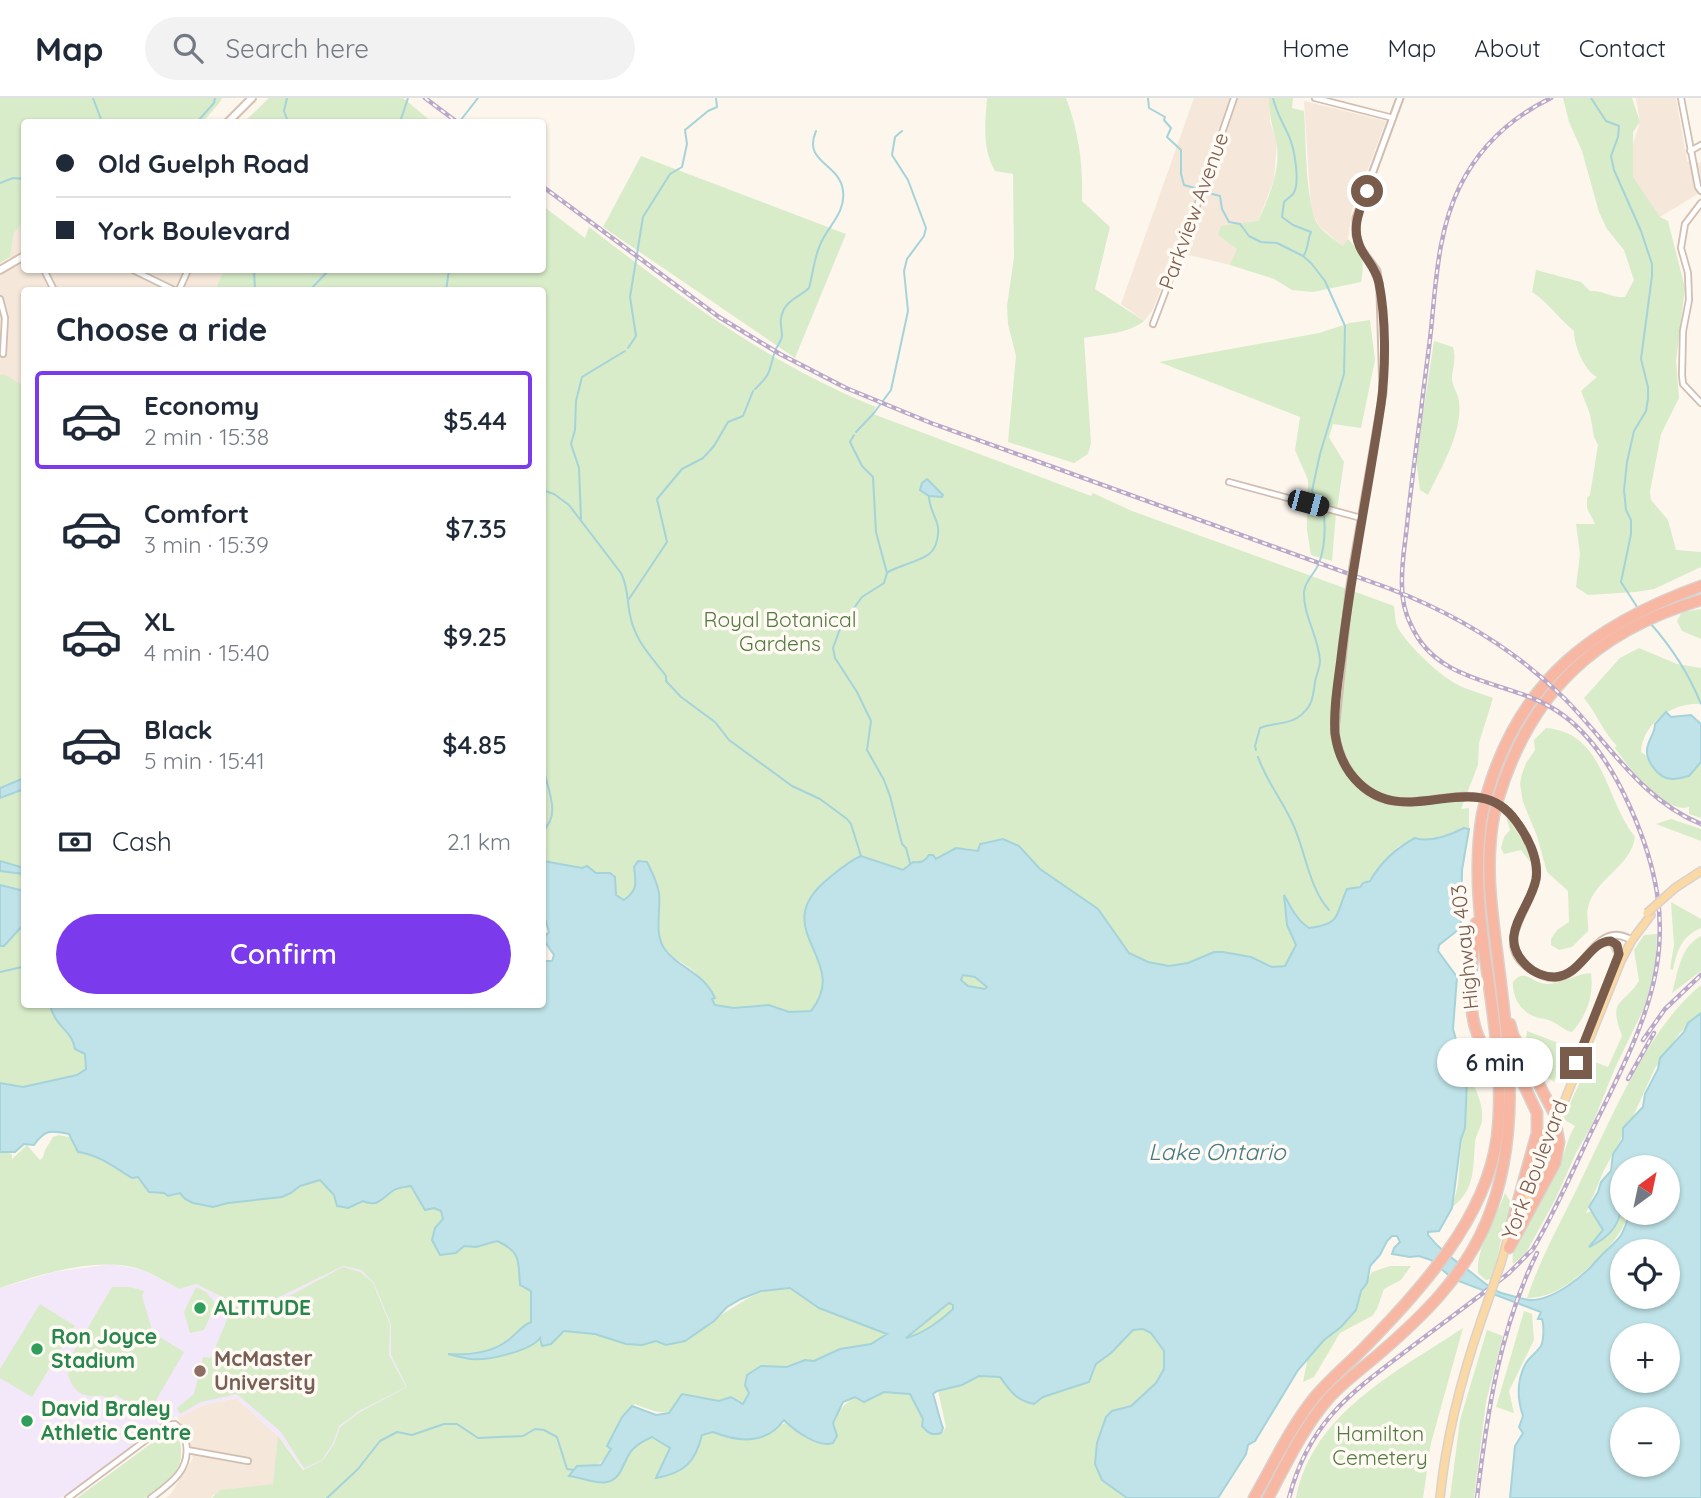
<!DOCTYPE html>
<meta charset="utf-8">
<style>
body{margin:0;font-family:Quicksand,sans-serif;background:#f2f2f3;color:#1f2937;height:100vh;display:flex;flex-direction:column;font-size:26px;white-space:nowrap}
*{box-sizing:border-box;margin:0}
p{font-size:23px;color:#747a83}
.icon{flex:none;width:38px;height:38px;fill:none;stroke:currentColor;stroke-width:2;stroke-linecap:round;stroke-linejoin:round}
.map{position:relative;flex:1;overflow:hidden}
.sheet{position:absolute;left:21px;top:189px;width:525px;height:721px;display:flex;flex-direction:column;background:#fff;border-radius:7px;box-shadow:0 2px 5px #0004}
.sheet>*{flex:none}
.hud{position:absolute;left:21px;top:21px;width:525px;height:154px;border-radius:7px;box-shadow:0 2px 5px #0004;display:grid;align-content:center;height:154px;padding:0 35px;background:#fff}
.needle{width:46px;rotate:33deg}
.fabs{position:absolute;left:1610px;top:1057px;display:grid;gap:14px}
.fabs a{display:grid;place-items:center;width:70px;height:70px;border-radius:50%;background:#fff;box-shadow:0 2px 5px #0004;font-size:35px}
.end{position:absolute;width:32px;height:32px;margin:-16px;border:9px solid #7a5c4d;background:#fff;box-shadow:0 0 0 4px #fff}
.from{border-radius:50%}
.bubble{position:absolute;height:49px;border-radius:24px;background:#fff;box-shadow:0 2px 5px #0004;font-size:23px;font-weight:600;line-height:49px;text-align:center}
.car{position:absolute;width:21px;height:42px;margin:-21px -10px;border-radius:9px;box-shadow:0 0 5px 2px #0007;background:linear-gradient(#222 24%,#8ab4d8 0 40%,#222 0 76%,#8ab4d8 0 86%,#222 0)}
.hud b{display:flex;align-items:center;gap:24px;height:66px;font-size:26px}
.hud b+b{border-top:2px solid #e0e1e3}
.hud i{width:18px;height:18px;background:#1f2937}
ul{padding:0;list-style:none}
li{display:flex;align-items:center;gap:21px;height:98px;margin:0 14px 10px;padding:0 21px;border:4px solid transparent;border-radius:7px}
li div{flex:1}
li b{display:block;font-size:26px}
li em{font-style:normal;font-weight:600}
li.active{border-color:#7c3aed}
li>.icon{width:63px;height:63px;stroke-width:1.5}
h2{padding:0 35px;font-size:32px;line-height:84px}
.pay{display:flex;align-items:center;gap:18px;height:77px;padding:0 35px;font-size:26px}
.pay p{margin-inline-start:auto}
.action{display:flex;gap:14px;margin-top:auto;padding:14px 35px}
.action a{flex:1;height:80px;border-radius:42px;background:#7c3aed;color:#fff;font-size:28px;font-weight:600;line-height:80px;text-align:center}
header{display:flex;align-items:center;gap:42px;box-sizing:border-box;height:98px;padding:0 35px;background:#fff;border-bottom:2px solid #e0e1e3}
header strong{font-size:33px}
nav{display:flex;gap:38px;margin-inline-start:auto;font-size:24px}
.search{width:490px;height:63px;background:#f2f2f3;display:flex;align-items:center;gap:18px;box-sizing:border-box;padding:0 24px;border-radius:38px;color:#747a83;font-size:26px}
.map>svg:first-child{display:block}
.residential{fill:#f5e8da}
.education{fill:#f3e8fa}
.green{fill:#d8ecc9}
.water{fill:#bfe3e8;stroke:#a5d3da;stroke-width:2;fill-rule:evenodd}
.lines{fill:none;stroke-linecap:round;stroke-linejoin:round}
.stream{stroke:#a5d3da;stroke-width:2}
.minor-casing{stroke:#d1beb0;stroke-width:8}
.tertiary-casing{stroke:#d1beb0;stroke-width:9}
.secondary-casing{stroke:#d6c0b0;stroke-width:10}
.primary-casing{stroke:#dad1cd;stroke-width:10}
.motorway-casing{stroke:#dad1cd;stroke-width:13}
.minor{stroke:#fff;stroke-width:4.5}
.tertiary{stroke:#fff;stroke-width:5}
.secondary{stroke:#fff;stroke-width:6}
.primary{stroke:#fbd9a5;stroke-width:7}
.motorway{stroke:#f7b7a3;stroke-width:10}
.rail-casing{stroke:#b9a8c9;stroke-width:4.5}
.rail{stroke:#fffaf3;stroke-width:2;stroke-dasharray:5;stroke-linecap:butt}
.tertiary-bridge-casing{stroke:#d1beb0;stroke-width:9;stroke-linecap:butt}
.primary-bridge-casing{stroke:#dad1cd;stroke-width:10;stroke-linecap:butt}
.motorway-bridge-casing{stroke:#dad1cd;stroke-width:13;stroke-linecap:butt}
.tertiary-bridge{stroke:#fff;stroke-width:5}
.primary-bridge{stroke:#fbd9a5;stroke-width:7}
.motorway-bridge{stroke:#f7b7a3;stroke-width:10}
.route{stroke:#7a5c4d;stroke-width:9}
.leisure-dot{fill:#2e9e5b;stroke:#fffaf3;stroke-width:2.5}
.education-dot{fill:#8d6e63;stroke:#fffaf3;stroke-width:2.5}
.labels{text-anchor:middle;stroke-width:7;stroke-linejoin:round;paint-order:stroke}
.street-label{font-size:21px;fill:#7a5c4d;stroke:#fffaf3}
.park-label{font-size:21px;fill:#537a41;stroke:#fffaf3}
.leisure-label{font-size:21px;font-weight:bold;fill:#27864d;stroke:#fffaf3;text-anchor:start}
.education-label{font-size:21px;font-weight:bold;fill:#785e54;stroke:#fffaf3;text-anchor:start}
.water-label{font-size:23px;font-style:italic;fill:#437c86;stroke:#fffaf3}
</style>
<header>
<strong>Map</strong>
<div class="search"><svg class="icon" aria-label="search" viewBox="0 0 24 24"><circle cx="10" cy="10" r="6"/><path d="M15 15l6 6"/></svg>Search here</div>
<nav><a>Home</a><a>Map</a><a>About</a><a>Contact</a></nav>
</header>
<div class="map">
<svg width="1701" height="1400" viewBox="0 0 1701 1400">
<rect width="100%" height="100%" fill="#fdf6ec"/>
<g class="residential">
<polygon points="1194,0 1269,0 1270,24 1277,45 1274,82 1258,123 1230,167 1176,154 1152,213 1144,223 1121,206"/>
<polygon points="1636,0 1676,0 1687,63 1701,65 1701,94 1660,119 1645,106 1626,67 1640,24"/>
<polygon points="1304,3 1386,23 1352,113 1348,141 1344,149 1319,128 1311,112"/>
<polygon points="24,123 24,172 224,172 215,192 24,192 24,289 6,277 0,277 0,176 6,173 10,160 14,135"/>
<polygon points="236,1300 278,1338 283,1398 213,1397 211,1400 165,1400 170,1397 193,1360 178,1320 203,1307"/>
</g>
<polygon class="education" points="112,1166 143,1172 179,1191 196,1186 251,1213 343,1168 361,1172 374,1185 391,1227 391,1257 408,1289 360,1314 340,1329 334,1346 323,1362 304,1372 278,1338 236,1300 203,1307 178,1320 176,1318 67,1398 58,1400 0,1400 0,1190 54,1174"/>
<g class="green">
<polygon points="0,0 222,0 220,4 203,24 24,24 24,123 14,135 10,159 0,165"/>
<polygon points="269,0 403,0 432,24 244,24"/>
<path d="M987,0h79c13,34 17,67 16,103l28,26 -15,62 49,32c-16,13 -41,13 -60,17l7,105 -3,11 -14,9 -66,-21 8,-86 -8,-32 -1,-18 7,-49 -1,-83 -18,-3c-13,-22 -10,-48 -8,-73z"/>
<path d="M1269,0h24l-1,10 12,3c2,27 1,93 14,114 6,8 17,15 25,21l5,-7c15,16 17,22 13,43l-48,10 -21,-2 -18,-11 -44,-14 7,-16 -19,-14 3,-9 37,-5c11,-24 24,-53 18,-80 -4,-17 -7,-25 -7,-43z"/>
<path d="M1563,0h69l8,24 -7,10v45l27,40 8,4 17,67 -9,73 3,37 -18,36 -11,57 1,9 17,20 8,30 25,2v15l-47,22 -18,3 -48,3 -12,-8 4,-33 -4,-30h19l-8,-16v-10l3,-3 8,-50 -4,-8 -4,-23 -9,-23 16,-14c-13,-7 -23,-31 -23,-46 -17,-14 -24,-27 -42,-39l4,-22 45,12 9,9c13,-1 22,7 35,6l9,-17 -10,-30 -17,-21 -8,-17 -17,-61 -13,-29z"/>
<polygon points="641,58 846,136 795,260 603,129"/>
<path d="M543,108l42,32 4,-11c90,69 181,138 287,180l-3,7 218,82 2,-3 39,18 262,95c1,7 1,16 4,22 11,19 44,50 64,59 10,4 21,7 31,11l-14,45 -1,22 -17,44 8,-1v21l-5,-1 -31,11 -10,2 -8,-3c-5,3 -11,5 -16,8 -20,17 -24,40 -52,43 -9,26 -7,36 -38,39 -12,-8 -16,-19 -24,-30l4,33 7,14 -11,21 -13,1 -21,-10 -28,-5h-9l-26,11 -19,3 -21,-4 -19,-9 -31,-44 -58,-40 -26,-26 -10,-4 -18,3 -7,9 -13,-3 -63,22h-64l-26,23 11,89 -5,20 -8,9 -22,1 -20,-7 -35,3 -19,-3 -20,-33 -23,-16 -48,-56 -8,-5 -1,-7 -28,-22 -5,2 -39,-7 -1,-571h-327l9,-20h318z"/>
<polygon points="1370,222 1375,262 1361,330 1333,326 1329,339 1344,364 1337,411 1308,403 1308,382 1295,352 1300,319 1159,264 1319,235 1350,225"/>
<path d="M1434,243l19,6c4,14 -1,20 -1,33 1,7 6,14 7,21 4,31 -18,67 -31,94l-8,-5 -4,-30z"/>
<polygon points="0,277 6,277 24,288 24,683 0,691"/>
<polygon points="1307,408 1336,415 1332,463 1311,457 1307,432"/>
<polygon points="1701,511 1701,541 1682,533 1677,523 1682,514"/>
<path d="M1639,550l38,16 24,4v36c-27,-2 -58,18 -60,48l39,27 13,-8 8,-11v58l-12,-4v-7c-25,7 -61,-40 -74,-59l2,-2c-14,-14 -20,-32 -33,-48l36,-40z"/>
<path d="M1546,630c59,5 58,70 89,109 -4,30 -41,42 -47,71 -2,7 1,16 0,23l-16,16 -13,3 -8,-5v-6l6,-9 12,-8 -1,-31 -21,-19 -10,-36 -14,-34 -3,-18 2,-10 4,-11 9,-13 -1,-10z"/>
<polygon points="24,691 24,770 0,763 0,700"/>
<polygon points="1505,715 1529,753 1530,764 1521,752 1504,756 1501,750 1504,739 1510,732"/>
<polygon points="1671,721 1701,731 1701,743 1656,726"/>
<polygon points="0,773 24,776 24,906 55,907 89,955 89,970 77,977 23,989 0,985"/>
<path d="M1671,804l30,17v9c-19,8 -24,22 -28,42l-3,-1 4,-24z"/>
<path d="M1657,836l-2,37 -11,37 -29,60 -23,57 -16,28 -20,45 -30,55 -13,11c-5,-27 38,-78 48,-103 5,-12 7,-24 14,-35l-12,-7 27,-59 18,7 14,-31c-14,-38 0,-29 17,-55l-5,-31 10,-15z"/>
<path d="M1701,838v35l-29,22c6,-21 8,-46 29,-57z"/>
<path d="M1591,875c3,22 -4,42 -19,59 -7,-1 -12,-7 -19,-10 -7,-4 -15,-3 -22,-7 -12,-6 -19,-20 -18,-33 12,-15 19,2 34,2 15,0 27,-10 44,-11z"/>
<polygon points="963,877 975,879 987,889 985,891 968,888 961,882"/>
<path d="M1701,887v28l-21,20 -25,35 -24,53 -27,49 -18,43 9,-3h27v3h5c0,24 -52,70 -73,79 -9,4 -18,6 -27,6 14,-42 37,-82 56,-122 30,-61 66,-149 118,-191z"/>
<path d="M1527,933l42,16 -15,35c-18,-12 -31,-28 -27,-51z"/>
<path d="M1464,974c11,11 20,33 18,49 -2,8 -6,14 -7,21 -2,28 0,51 -26,67 12,-18 9,-38 12,-59 3,-27 3,-51 3,-78z"/>
<path d="M59,1037l14,3 100,58 11,-5 102,3 9,-3 8,-7 21,-5 77,6 14,-1 98,60 22,46v29l-10,6 33,4 5,5 4,-4 125,3 58,-36 18,-8 11,-3 15,4 88,38 9,10 -60,22 -23,1 -29,7 -19,-2 -9,8 4,20 -13,11 -3,-3c-10,3 -33,2 -43,-5 -28,18 -29,20 -61,7l-9,11 -11,32 -27,29 62,-44 134,-8 3,-5 45,18 4,-8 -3,-9c22,-35 44,-30 81,-27l18,36 10,4 4,-6 -8,-36 3,-5 40,-14 102,10 10,-7 3,-10 15,-12 22,-23 10,-1 8,4 13,18v18l-8,14 -25,23 -16,5 -12,15 -6,17 -2,21 7,16 25,18h-915l8,-8 53,-6 5,-48 25,34 20,-10 11,-16 6,-17 20,-15 47,-25 -16,-32v-30l-17,-42 -13,-13 -18,-4 -92,45 -55,-27 -17,5c-11,-6 -23,-13 -34,-18 -41,-17 -105,3 -145,17v-138l7,1 5,4v4l15,-14 13,15 3,-3 2,-7 8,-13z"/>
<path d="M1505,1095l8,13c-9,24 -17,46 -18,72l-9,2 -8,-7c-2,-26 18,-54 27,-80z"/>
<polygon points="1390,1168 1411,1168 1401,1182 1384,1191 1377,1211 1372,1218 1340,1235 1314,1279 1303,1284 1308,1259 1356,1201 1372,1174"/>
<polygon points="343,1169 360,1174 373,1185 390,1227 389,1257 406,1289 359,1313 339,1328 333,1345 322,1362 304,1370 281,1334 237,1296 201,1304 180,1316 177,1310 194,1296 203,1259 211,1260 233,1207 252,1215 293,1196"/>
<path d="M112,1189h18l14,4 -2,5 11,37 31,19 -36,62 -32,-19 -4,2 -5,8 -4,-2 4,-5c-7,-4 -10,-1 -18,-2 -17,-3 -20,-17 -23,-31z"/>
<polygon points="196,1189 206,1194 216,1206 204,1232 190,1235 184,1214"/>
<path d="M949,1205l2,1 2,5c-11,12 -32,26 -48,29z"/>
<polygon points="40,1206 75,1228 32,1299 0,1280 0,1271"/>
<polygon points="1524,1213 1532,1216 1534,1242 1509,1293 1514,1315 1496,1309"/>
<path d="M1463,1230l-32,115 -8,55h-127c17,-86 101,-126 167,-170z"/>
<polygon points="1487,1232 1503,1238 1486,1304 1474,1400 1450,1400 1460,1322"/>
<path d="M171,1331l6,2c9,28 4,40 -19,57 -4,3 -9,9 -14,10 -10,0 -53,0 -67,0z"/>
</g>
<g class="water">
<polygon points="927,381 943,397 942,399 929,398 920,392 922,385"/>
<path d="M1666,614l5,5 20,-2 10,9v38l-12,14c-5,1 -12,3 -17,3 -14,0 -29,-21 -24,-34 2,-8 7,-12 7,-21z"/>
<polygon points="24,680 24,691 0,700 0,690"/>
<path d="M1464,730l5,1 -7,41 -1,52 -3,8 -19,15 -1,6 19,26 -4,52 14,49 -2,50 -4,11 -9,69 -13,23 -11,1v3c12,15 25,24 40,35 10,7 20,18 31,22 5,2 27,8 31,8 22,1 53,-23 67,-40 19,-21 25,-17 32,-47h39v-46h-46c0,36 6,62 -33,80l14,-17 -14,-23 9,-15 3,-10 10,-11 2,-17 10,-15v-11l20,-21 2,-13 13,-25 2,-11 24,-26 4,-9 13,-10v485h-191l5,-52 8,-13 -4,-6 4,-11c-6,-18 -7,-35 3,-53 4,-6 11,-11 15,-17 3,-6 3,-21 1,-27h-4l3,-7 -88,-33 -22,-19 -12,-4 -9,1 -18,-3 2,-6 6,-6 -3,-6h-5l-5,5 -7,14 -10,11 -3,17 -6,8 -5,19 -15,17 -17,13 -26,30 -43,71 -7,4 -2,9 -28,44h-91l-25,-18 -7,-16 2,-21 9,-26 6,-6 19,-5 25,-23 8,-14v-18l-13,-18 -8,-4 -10,1 -22,23 -15,11 -7,18 -46,15 -9,7c-17,-3 -24,-13 -34,-27l-21,-1 -17,9 -25,6 -4,3c4,12 6,24 10,34l-2,5c-9,3 -13,0 -19,-7l1,-7 -13,-25 -26,-2 -20,10 -9,-5 -12,5 -10,21 4,13 -4,7c-15,5 -38,-12 -49,-23 -18,25 -46,22 -71,12l-11,3c-7,28 -18,38 -46,43l14,-30 -18,-11c-7,3 -13,6 -19,12 -10,10 -10,30 -26,33 -10,3 -27,-5 -38,-6l8,-10 24,-1 10,-16 -4,-3 15,-29 10,-11 24,9 13,-2 13,-19 37,7 12,-4 12,7 6,-11 -4,-8 2,-10 14,-9 26,1 18,-7 9,1 26,-12 31,-5 16,-10 -68,-26 -29,-20 -29,3 -20,8 -14,8 -13,14 -29,20 -19,4 -10,-4 -14,4 -16,-1 -31,-10 -31,-3 -13,13 -9,2 -2,-8c-9,13 -53,23 -69,21 -8,-1 -15,-3 -23,-5 18,1 41,-1 56,-11 11,-6 15,-16 27,-21v-31l-11,-6c-2,-23 2,-33 -23,-44l-21,6 -12,-1 -8,7 -16,2 -8,-15 3,-12 8,-9 -2,-8 -7,-3 -9,2 -14,-24c-5,1 -12,1 -17,4 -12,8 -16,18 -31,11l-15,7 -11,-2 -3,-11 -14,-15 -20,6 -9,7 -9,4 -54,6 -15,4 -20,-4 -8,-4 -5,-6 -12,3 -4,-3 -15,-1 -11,-15 -6,1c-18,-11 -33,-23 -54,-26l-9,-18c-18,-4 -24,-5 -35,11l-10,-1 -9,8h-15v-69l23,4 54,-12 9,-6 -1,-15 -10,-5c-3,-19 -20,-22 -25,-44l492,-1 1,-43h9l2,-6 -11,-16v-5l3,1 3,-3 -6,-20v-51l39,7 5,-2 9,7h14l5,4 1,18 8,5c14,-10 12,-17 10,-33l4,-6 9,1c5,10 10,19 12,31 2,17 -5,40 5,55 13,20 39,23 51,50l-3,1 3,6 19,3 35,-3 20,7 22,-1c42,-52 -47,-81 18,-133 10,-8 20,-17 32,-22l42,14 10,-8c8,1 11,0 16,-7h4l3,4 20,-11 22,3 2,-7 23,-5 16,7 21,23 58,40 31,44 19,9 21,4 19,-3 26,-11h9l28,5 21,10 13,-1 11,-21 -9,-20 -3,-30c7,13 13,25 25,33 34,-4 26,-14 38,-39l13,-2 3,-4 7,-2c11,-19 26,-33 45,-43 15,5 35,-3 49,-10zM963,877l12,2 12,10 -2,2 -17,-3 -7,-6zM1622,1153h46v46h-46zM949,1205l4,2v4c-12,12 -31,25 -47,29zM1622,1237h46v46h-46zM1622,1321h46v46h-46z"/>
<polygon points="0,763 24,770 24,776 0,773"/>
<polygon points="0,787 24,793 24,826 4,848 0,848"/>
</g>
<g class="lines">
<g class="stream">
<polyline points="93,0 102,24"/>
<polyline points="287,0 284,13 288,24"/>
<polyline points="1148,0 1149,10 1165,19 1164,22 1171,30 1167,39 1181,52 1181,76 1184,87 1198,91"/>
<path d="M1273,0c3,14 9,23 15,36 6,12 13,49 5,60 -3,3 -6,5 -9,8l-2,15 11,8 18,7c-4,8 -2,15 -7,23"/>
<polyline points="1591,0 1606,23 1619,28 1618,39 1611,58 1614,72 1641,133 1652,166 1652,178 1641,261 1648,289 1648,301 1646,313 1634,333 1627,364 1624,392 1626,412 1631,422 1631,436 1621,484 1639,512"/>
<polyline points="460,23 478,0"/>
<polyline points="197,24 214,5 215,0"/>
<polyline points="400,24 408,0"/>
<polyline points="0,85 13,80 24,81"/>
<polyline points="1205,94 1220,98 1222,111 1229,124 1240,126 1249,138 1261,144 1277,145 1303,158 1311,165 1325,183 1345,228 1344,276 1320,356 1312,393 1320,406"/>
<polyline points="254,172 255,192"/>
<polyline points="310,192 329,172"/>
<polyline points="446,192 449,172"/>
<polyline points="628,250 636,238 630,199 643,119 670,76 682,69 687,46 685,32 708,13 717,9 716,0"/>
<path d="M755,291c17,-16 13,-16 20,-38 2,-5 6,-9 7,-15 0,-11 -4,-14 2,-27 6,-11 17,-13 25,-21 4,-14 5,-30 11,-43 7,-18 26,-32 23,-54 -3,-28 -41,-28 -27,-60"/>
<polyline points="856,334 874,315 891,292 908,213 904,173 907,161 924,138 926,130 908,82 892,57 895,39 902,33"/>
<polyline points="854,337 850,344 862,368 873,379 876,434 887,475 884,485 862,499 841,528 833,550 835,560 857,594 871,623 867,652 884,682 890,698 902,746 906,750 910,765"/>
<path d="M542,392l12,4 15,11 52,68c7,13 6,28 9,42 5,26 21,41 36,61v5l15,16 34,25 14,18 63,46 28,13 27,20 4,5 10,32"/>
<polyline points="581,421 579,370 571,346 575,332 576,303 582,279 625,253"/>
<path d="M888,474c11,-6 34,-12 41,-18 8,-5 11,-23 8,-31 -3,-10 -8,-16 -8,-27"/>
<polyline points="629,501 667,444 657,401 682,371 703,360 714,348 728,324 743,318 753,293"/>
<path d="M1651,526c22,25 38,50 50,80"/>
<path d="M1256,652l-1,-4 5,-18c12,-5 25,-3 37,-10 15,-10 16,-20 18,-36 1,-7 5,-14 5,-21 -1,-24 -17,-45 -16,-69 1,-12 11,-18 15,-29 6,-15 7,-38 4,-54"/>
<path d="M1258,659c9,25 22,40 33,63 14,27 17,67 38,90"/>
<path d="M542,663c2,21 22,54 0,70"/>
<polyline points="0,874 22,869 24,865"/>
<polyline points="327,1400 358,1371 380,1343 397,1334 412,1337 444,1326 457,1326 478,1340 523,1338 535,1331 544,1332 557,1339 567,1371 573,1372"/>
</g>
<defs>
<g id="minor">
<polyline points="1315,0 1393,20"/>
<polyline points="1681,0 1698,89 1701,93"/>
<polyline points="1690,53 1701,47"/>
<polyline points="1701,105 1685,126 1681,150 1688,175 1689,202 1683,233 1682,277 1683,286 1701,305"/>
<polyline points="44,172 54,192"/>
<polyline points="133,172 174,192"/>
<polyline points="179,192 188,172"/>
<polyline points="0,201 5,220 3,256"/>
<polyline points="1153,226 1189,131 1234,0"/>
<polyline points="1229,384 1361,420"/>
<polyline points="187,1352 248,1363"/>
<path d="M68,1400l98,-73 9,-1c7,5 9,11 11,19 5,27 -16,41 -35,55"/>
</g>
<g id="tertiary">
<polyline points="1354,462 1383,295 1380,193 1377,173 1361,151 1356,137 1356,120 1400,0"/>
<path d="M1349,494l-14,140c3,21 10,38 26,53 37,36 83,2 126,14"/>
<path d="M1496,705c13,8 21,18 28,31 8,14 15,30 12,46 -6,30 -45,65 -4,90 43,28 53,-28 79,-34 8,-2 14,1 21,4"/>
</g>
<g id="secondary">
<polyline points="228,24 252,0"/>
<polyline points="0,172 24,158"/>
</g>
<g id="primary">
<polyline points="1675,790 1701,773"/>
<polyline points="1599,846 1605,843 1613,844 1619,856"/>
<polyline points="1560,1014 1621,863 1632,842 1651,817"/>
<polyline points="1523,1102 1551,1027"/>
<polyline points="1514,1133 1527,1098"/>
<polyline points="1501,1165 1510,1132"/>
<path d="M1440,1400c6,-62 21,-119 41,-177"/>
</g>
<g id="motorway">
<path d="M1487,696c33,-114 106,-169 214,-208"/>
<path d="M1498,701c32,-106 97,-168 203,-199"/>
<path d="M1476,825c-3,39 -14,93 9,126"/>
<polyline points="1509,1136 1537,1035 1537,1015 1524,987"/>
<polyline points="1509,1150 1555,1065 1559,1044 1554,1015 1513,937 1510,926"/>
<path d="M1254,1400c19,-33 36,-70 60,-100 15,-18 33,-33 49,-49 56,-58 123,-129 134,-212 13,-108 -33,-215 -15,-322"/>
<path d="M1268,1400c18,-34 35,-70 60,-99 15,-17 35,-31 52,-46 43,-37 83,-76 106,-130 37,-88 22,-180 11,-271 -6,-47 -12,-90 -3,-137"/>
</g>
</defs>
<use href="#minor" class="minor-casing"/>
<use href="#tertiary" class="tertiary-casing"/>
<use href="#secondary" class="secondary-casing"/>
<use href="#primary" class="primary-casing"/>
<use href="#motorway" class="motorway-casing"/>
<use href="#minor" class="minor"/>
<use href="#tertiary" class="tertiary"/>
<use href="#secondary" class="secondary"/>
<use href="#primary" class="primary"/>
<use href="#motorway" class="motorway"/>
<defs>
<g id="rail">
<polyline points="425,0 457,24"/>
<path d="M542,88l177,131 61,37 66,34 85,35 457,165c66,25 126,61 176,110 44,44 77,102 137,126"/>
<polyline points="1643,942 1665,911 1701,877"/>
<polyline points="1628,981 1654,935"/>
<path d="M1289,1400c19,-74 60,-104 117,-147 34,-26 69,-51 103,-78l24,-24c23,-39 41,-81 60,-121 59,-119 96,-190 37,-321 -16,-36 -39,-74 -73,-96 -48,-32 -119,-25 -146,-86 -6,-12 -9,-26 -9,-39 -1,-20 3,-41 5,-61 4,-38 9,-76 14,-114 3,-27 7,-54 10,-81 5,-49 7,-100 29,-144 20,-40 52,-69 91,-88"/>
<path d="M1477,1400c10,-84 22,-168 60,-245"/>
</g>
</defs>
<use href="#rail" class="rail-casing"/>
<use href="#rail" class="rail"/>
<defs>
<polyline id="tertiary-bridge" points="1349,494 1354,462"/>
<g id="primary-bridge">
<polyline points="1647,815 1675,790"/>
<polyline points="1553,1032 1560,1014"/>
<polyline points="1481,1223 1501,1165"/>
</g>
<g id="motorway-bridge">
<polyline points="1482,717 1487,696"/>
<polyline points="1494,717 1498,701"/>
<polyline points="1485,951 1524,987"/>
</g>
</defs>
<use href="#tertiary-bridge" class="tertiary-bridge-casing"/>
<use href="#primary-bridge" class="primary-bridge-casing"/>
<use href="#motorway-bridge" class="motorway-bridge-casing"/>
<use href="#tertiary-bridge" class="tertiary-bridge"/>
<use href="#primary-bridge" class="primary-bridge"/>
<use href="#motorway-bridge" class="motorway-bridge"/>
</g>
<g class="lines">
<path class="route" d="M1367,93c-8,20 -17,39 -5,60 7,12 14,18 17,32 7,35 7,86 2,121 -12,82 -29,163 -39,246 -3,27 -9,57 -7,84 2,14 7,28 15,39 50,67 123,-12 166,48 12,16 23,38 20,58 -6,32 -41,56 -9,87 7,7 18,11 28,11 27,-2 34,-36 56,-36l6,4 2,9 -43,109"/>
</g>
<g class="leisure-dot">
<circle cx="200" cy="1210" r="7"/>
<circle cx="37" cy="1251" r="7"/>
<circle cx="27" cy="1323" r="7"/>
</g>
<circle class="education-dot" cx="200" cy="1273" r="7"/>
<g class="labels">
<g class="street-label">
<text transform="translate(1194 113) rotate(-70)" y="7">Parkview Avenue</text>
<text transform="translate(1465 849) rotate(-96)" y="7">Highway 403</text>
<text transform="translate(1535 1072) rotate(-69)" y="7">York Boulevard</text>
</g>
<g class="park-label">
<text x="780" y="529">Royal Botanical<tspan x="780" dy="24">Gardens</tspan></text>
<text x="1380" y="1343">Hamilton<tspan x="1380" dy="24">Cemetery</tspan></text>
</g>
<g class="leisure-label">
<text x="214" y="1217">ALTITUDE</text>
<text x="51" y="1246">Ron Joyce<tspan x="51" dy="24">Stadium</tspan></text>
<text x="41" y="1318">David Braley<tspan x="41" dy="24">Athletic Centre</tspan></text>
</g>
<g class="education-label">
<text x="214" y="1268">McMaster<tspan x="214" dy="24">University</tspan></text>
</g>
<g class="water-label">
<text x="1217" y="1062">Lake Ontario</text>
</g>
</g>
</svg>
<div class="fabs">
<a><svg class="needle" viewBox="-14 -14 28 28"><path d="M0-13l5 13h-10z" fill="#e53935"/><path d="M0 13l5-13h-10z" fill="#747a83"/></svg></a>
<a><svg class="icon" aria-label="locate" viewBox="0 0 24 24"><circle cx="12" cy="12" r="6"/><path d="M12 2v4M12 18v4M2 12h4M18 12h4"/></svg></a>
<a>+</a>
<a>−</a>
</div>
<i class="end from" style="left:1367px;top:93px"></i>
<i class="end" style="left:1576px;top:965px"></i>
<div class="bubble" style="left:1437px;top:940px;width:116px">6 min</div>
<i class="car" style="left:1308px;top:405px;rotate:105deg"></i>
<div class="hud">
<b><i class="from"></i>Old Guelph Road</b>
<b><i></i>York Boulevard</b>
</div>
<section class="sheet">
<h2>Choose a ride</h2>
<ul>
<li class="active"><svg class="icon" aria-label="car" viewBox="0 0 24 24"><path d="M5 17H2v-5l4-1 3-4h7l3 4 3 1v5h-3M9 17h6M6 11h13"/><circle cx="7" cy="17" r="2"/><circle cx="17" cy="17" r="2"/></svg><div><b>Economy</b><p>2 min · 15:38</p></div><em>$5.44</em></li>
<li><svg class="icon" aria-label="car" viewBox="0 0 24 24"><path d="M5 17H2v-5l4-1 3-4h7l3 4 3 1v5h-3M9 17h6M6 11h13"/><circle cx="7" cy="17" r="2"/><circle cx="17" cy="17" r="2"/></svg><div><b>Comfort</b><p>3 min · 15:39</p></div><em>$7.35</em></li>
<li><svg class="icon" aria-label="car" viewBox="0 0 24 24"><path d="M5 17H2v-5l4-1 3-4h7l3 4 3 1v5h-3M9 17h6M6 11h13"/><circle cx="7" cy="17" r="2"/><circle cx="17" cy="17" r="2"/></svg><div><b>XL</b><p>4 min · 15:40</p></div><em>$9.25</em></li>
<li><svg class="icon" aria-label="car" viewBox="0 0 24 24"><path d="M5 17H2v-5l4-1 3-4h7l3 4 3 1v5h-3M9 17h6M6 11h13"/><circle cx="7" cy="17" r="2"/><circle cx="17" cy="17" r="2"/></svg><div><b>Black</b><p>5 min · 15:41</p></div><em>$4.85</em></li>
</ul>
<div class="pay"><svg class="icon" aria-label="cash" viewBox="0 0 24 24"><path d="M3 7h18v10H3z"/><circle cx="12" cy="12" r="2"/></svg>Cash<p>2.1 km</p></div>
<div class="action"><a>Confirm</a></div>
</section>
</div>
